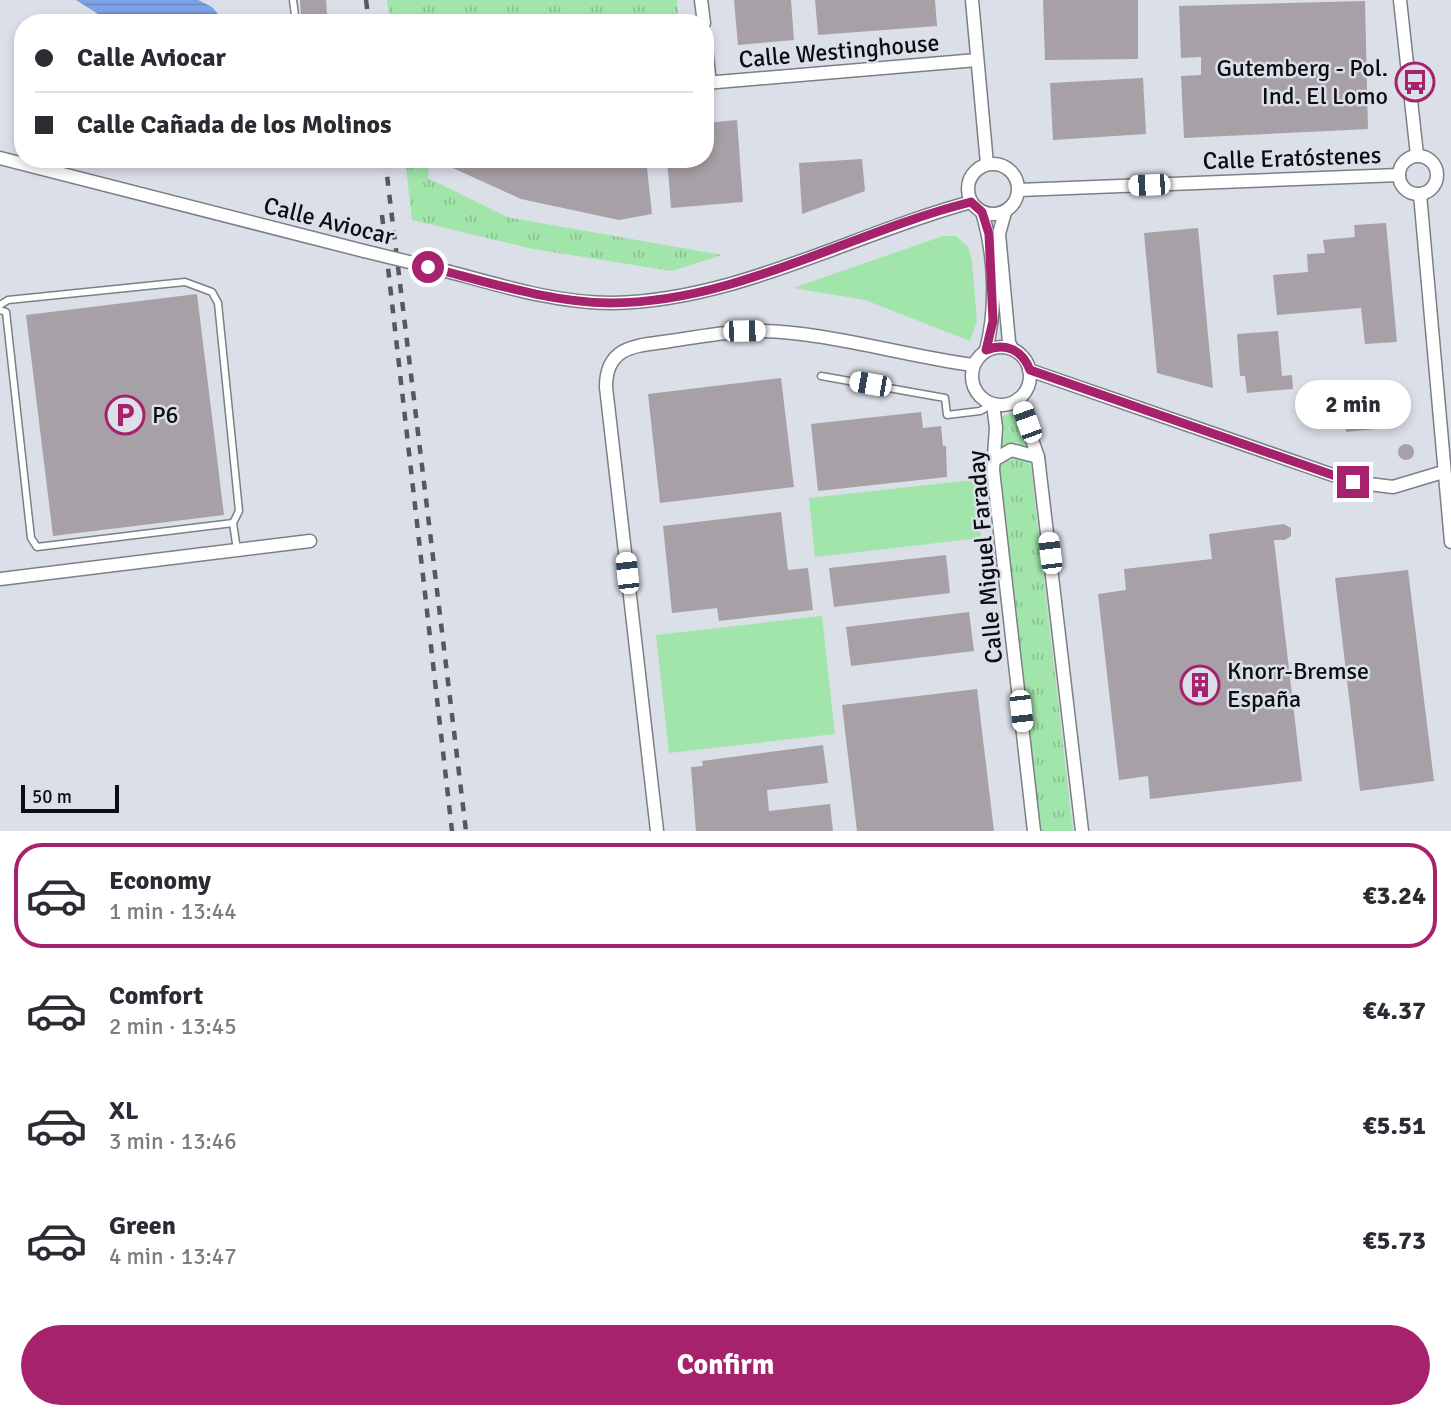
<!DOCTYPE html>
<meta charset="utf-8">
<style>
body{margin:0;font-family:Signika,sans-serif;background:#f2f2f3;color:#2b2b33;height:100vh;display:flex;flex-direction:column;font-size:26px;white-space:nowrap}
*{box-sizing:border-box;margin:0}
p{font-size:23px;color:#7c7c81}
.icon{flex:none;width:38px;height:38px;fill:none;stroke:currentColor;stroke-width:2;stroke-linecap:round;stroke-linejoin:round}
.map{position:relative;height:831px;overflow:hidden}
.panel{display:flex;flex-direction:column;background:#fff;flex:1}
.panel>*{flex:none}
.hud{position:absolute;left:14px;top:14px;width:700px;height:154px;border-radius:28px;box-shadow:0 4px 10px #0003;display:grid;align-content:center;height:154px;padding:0 21px;background:#fff}
.scale{position:absolute;left:21px;bottom:18px;width:98px;box-sizing:border-box;padding-left:7px;border:4px solid #0b0d10;border-top:0;font-size:19px;line-height:24px;white-space:nowrap;color:#0b0d10;-webkit-text-stroke:5px #dbdfe8;paint-order:stroke}
.end{position:absolute;width:32px;height:32px;margin:-16px;border:9px solid #a7226c;background:#fff;box-shadow:0 0 0 4px #fff}
.from{border-radius:50%}
.bubble{position:absolute;height:49px;border-radius:24px;background:#fff;box-shadow:0 4px 10px #0003;font-size:23px;font-weight:700;line-height:49px;text-align:center}
.car{position:absolute;width:21px;height:42px;margin:-21px -10px;border-radius:9px;box-shadow:0 0 5px 2px #0007;background:linear-gradient(#fff 24%,#345 0 40%,#fff 0 76%,#345 0 86%,#fff 0)}
.hud b{display:flex;align-items:center;gap:24px;height:66px;font-size:26px}
.hud b+b{border-top:2px solid #e1e1e2}
.hud i{width:18px;height:18px;background:#2b2b33}
ul{padding:12px 0 0;list-style:none}
li{display:flex;align-items:center;gap:21px;height:105px;margin:0 14px 10px;padding:0 7px;border:4px solid transparent;border-radius:28px}
li div{flex:1}
li b{display:block;font-size:26px}
li em{font-style:normal;font-weight:700}
li.on{border-color:#a7226c}
li>.icon{width:63px;height:63px;stroke-width:1.5}
.button{display:flex;gap:14px;margin-top:auto;padding:14px 21px}
.button a{flex:1;height:80px;border-radius:42px;background:#a7226c;color:#fff;font-size:28px;font-weight:700;line-height:80px;text-align:center}
.map>svg:first-child{display:block}
.grass{fill:#a1e5aa}
.park{fill:url(#park-tufts)}
.water{fill:url(#water-rules)}
.building{fill:#a7a0a7}
.lines{fill:none;stroke-linecap:round;stroke-linejoin:round}
.lane-casing{stroke:#7b7f87;stroke-width:9}
.street-casing{stroke:#7b7f87;stroke-width:15}
.lane{stroke:#fff;stroke-width:6}
.street{stroke:#fff;stroke-width:12}
.rail{stroke:#55585d;stroke-width:4.5;stroke-dasharray:9 9;stroke-linecap:butt}
.street-bridge-casing{stroke:#7b7f87;stroke-width:15;stroke-linecap:butt}
.street-bridge{stroke:#fff;stroke-width:12}
.route{stroke:#a7226c;stroke-width:9}
.labels{text-anchor:middle;stroke-width:5;stroke-linejoin:round;paint-order:stroke}
.street-label{font-size:24px;fill:#0b0d10;stroke:#dbdfe8}
.poi-label{font-size:24px;fill:#0b0d10;stroke:#dbdfe8;text-anchor:start}
</style>
<div class="map">
<svg width="1451" height="831" viewBox="0 0 1451 831">
<defs>
<pattern id="park-tufts" width="24" height="20" patternUnits="userSpaceOnUse" patternTransform="scale(1.75)"><rect width="24" height="20" fill="#a1e5aa"/><path d="M3 7l-1-3M5 7V3M7 7l1-3M15 17l-1-3M17 17v-4M19 17l1-3" fill="none" stroke="#89c391"/></pattern>
<pattern id="water-rules" width="6" height="5" patternUnits="userSpaceOnUse" patternTransform="scale(1.75)"><rect width="6" height="5" fill="#7ca2e6"/><path d="M0 2.5h6" fill="none" stroke="#6a8ac4"/></pattern>
</defs>
<rect width="100%" height="100%" fill="#dbdfe8"/>
<g class="grass">
<polygon points="943,236 956,236 968,247 972,261 977,321 970,341 865,300 793,288"/>
<polygon points="974,480 981,538 815,557 809,498"/>
<polygon points="822,616 835,734 669,753 656,635"/>
</g>
<g class="park">
<polygon points="387,0 677,0 679,23 390,23"/>
<polygon points="405,159 429,159 428,178 507,217 722,255 672,271 533,249 412,220"/>
<polygon points="1015,413 1027,445 1007,445 999,449 1002,416"/>
<polygon points="1020,457 1028,460 1031,467 1073,831 1040,831 999,472 1001,462"/>
</g>
<polygon class="water" points="76,0 198,0 212,7 225,22 112,23"/>
<g class="building">
<polygon points="300,0 326,0 327,14 301,16"/>
<polygon points="734,0 791,0 794,40 738,45"/>
<polygon points="815,0 935,0 937,26 818,35"/>
<polygon points="1043,0 1138,0 1138,59 1045,60"/>
<polygon points="1365,1 1368,129 1184,138 1181,76 1201,75 1201,57 1181,58 1179,6"/>
<polygon points="1143,78 1146,134 1053,140 1050,83"/>
<polygon points="737,120 743,202 671,208 667,159 705,159 705,123"/>
<polygon points="433,159 646,159 652,214 619,220 521,199"/>
<polygon points="862,159 865,191 802,214 799,163"/>
<polygon points="1386,223 1397,342 1365,344 1361,308 1277,315 1273,275 1308,272 1307,254 1325,253 1323,240 1355,237 1354,225"/>
<polygon points="1198,228 1213,388 1157,373 1144,233"/>
<polygon points="197,294 224,515 53,536 26,315"/>
<polygon points="1278,331 1282,376 1292,375 1293,389 1247,393 1245,376 1240,376 1237,334"/>
<polygon points="781,378 794,487 660,503 648,394"/>
<polygon points="1393,395 1396,427 1346,432 1343,400"/>
<polygon points="921,412 923,428 941,426 943,446 946,446 947,477 818,491 811,424"/>
<circle cx="1406" cy="452" r="8"/>
<polygon points="781,512 788,570 808,568 813,610 719,621 717,608 672,613 663,526"/>
<polygon points="1284,524 1291,528 1291,536 1285,540 1274,540 1302,781 1150,799 1148,776 1119,780 1098,594 1126,590 1124,569 1212,559 1209,534"/>
<polygon points="946,555 950,593 834,607 829,568"/>
<polygon points="1408,570 1434,781 1360,791 1335,578"/>
<polygon points="969,612 974,651 851,666 846,627"/>
<polygon points="977,689 994,831 857,831 842,705"/>
<polygon points="823,745 828,783 767,790 769,811 830,804 833,831 696,831 691,767 703,766 702,761"/>
</g>
<g class="lines">
<defs>
<g id="lane">
<polyline points="293,0 296,23"/>
<polyline points="0,305 8,300 185,282 212,292 218,303 239,511 233,523 237,550"/>
<polyline points="0,310 6,312 31,538 37,547 233,523"/>
<polyline points="821,376 945,398 947,415 980,411 991,405"/>
</g>
<g id="street">
<polyline points="701,0 704,23"/>
<polyline points="972,0 987,164"/>
<polyline points="1400,0 1417,155"/>
<polyline points="705,40 710,83"/>
<polyline points="705,83 977,60"/>
<circle cx="1418" cy="175" r="19"/>
<polyline points="0,158 364,251"/>
<circle cx="993" cy="189" r="25"/>
<polyline points="1019,190 1399,175"/>
<polyline points="1420,194 1451,542"/>
<path d="M982,212c13,43 15,96 4,138"/>
<polyline points="1005,212 999,234 1009,342 1012,349"/>
<path d="M450,272c52,14 107,31 162,31 125,-2 240,-69 359,-101"/>
<circle cx="1001" cy="376" r="29"/>
<polyline points="1029,370 1353,482 1393,487 1443,472"/>
<polyline points="1018,399 1038,457 1082,831"/>
<polyline points="993,404 996,428 993,470 1034,831"/>
<polyline points="994,460 1011,450 1038,457"/>
<polyline points="0,579 310,541"/>
<path d="M657,831l-51,-444c0,-42 31,-41 64,-46 29,-4 57,-10 86,-10 69,0 147,25 217,34"/>
</g>
</defs>
<use href="#lane" class="lane-casing"/>
<use href="#street" class="street-casing"/>
<use href="#lane" class="lane"/>
<use href="#street" class="street"/>
<g class="rail">
<polyline points="366,0 369,23"/>
<polyline points="385,159 466,831"/>
<polyline points="382,215 452,831"/>
</g>
<defs>
<polyline id="street-bridge" points="364,251 450,272"/>
</defs>
<use href="#street-bridge" class="street-bridge-casing"/>
<use href="#street-bridge" class="street-bridge"/>
</g>
<g class="lines">
<path class="route" d="M428,267c60,15 120,35 182,36 126,0 241,-71 361,-101l11,10 7,22 4,87 -7,29c20,-8 36,0 44,20l323,112"/>
</g>
<defs>
<symbol id="bus-ring" viewBox="-11 -11 22 22"><circle r="9.5" fill="#dbdfe8" stroke="#a7226c" stroke-width="1.5"/><path d="M-5-6H5V4H4V6H2V4H-2V6H-4V4H-5ZM-3.5-4V0h7V-4ZM-3.5 1.2v1.5H-2V1.2ZM2 1.2v1.5H3.5V1.2Z" fill="#a7226c"/></symbol>
<symbol id="parking-ring" viewBox="-11 -11 22 22"><circle r="9.5" fill="#dbdfe8" stroke="#a7226c" stroke-width="1.5"/><path d="M-3.5-5.5H1a3.5 3.5 0 0 1 0 7H-1V5.5H-3.5ZM-1-3.4V-.6H.8a1.4 1.4 0 0 0 0-2.8Z" fill="#a7226c"/></symbol>
<symbol id="building-ring" viewBox="-11 -11 22 22"><circle r="9.5" fill="#dbdfe8" stroke="#a7226c" stroke-width="1.5"/><path d="M-4-6H4V6H1V3H-1V6H-4ZM-2.5-4.3h1.7v1.8h-1.7ZM.8-4.3h1.7v1.8H.8ZM-2.5-1h1.7V.8h-1.7ZM.8-1h1.7V.8H.8Z" fill="#a7226c"/></symbol>
</defs>
<g fill-rule="evenodd">
<use href="#bus-ring" x="1393" y="60" width="44" height="44"/>
<use href="#parking-ring" x="103" y="393" width="44" height="44"/>
<use href="#building-ring" x="1178" y="663" width="44" height="44"/>
</g>
<g class="labels">
<g class="street-label">
<text transform="translate(839 51) rotate(-5)" y="8">Calle Westinghouse</text>
<text transform="translate(1292 158) rotate(-2)" y="8">Calle Eratóstenes</text>
<text transform="translate(329 221) rotate(14)" y="8">Calle Aviocar</text>
<text transform="translate(985 557) rotate(-95)" y="8">Calle Miguel Faraday</text>
</g>
<g class="poi-label">
<text x="1388" y="76" text-anchor="end">Gutemberg - Pol.<tspan x="1388" dy="28">Ind. El Lomo</tspan></text>
<text x="152" y="423">P6</text>
<text x="1227" y="679">Knorr-Bremse<tspan x="1227" dy="28">España</tspan></text>
</g>
</g>
</svg>
<div class="scale">50 m</div>
<i class="end from" style="left:428px;top:267px"></i>
<i class="end" style="left:1353px;top:482px"></i>
<div class="bubble" style="left:1295px;top:380px;width:116px">2 min</div>
<i class="car" style="left:1149px;top:185px;rotate:268deg"></i>
<i class="car" style="left:744px;top:331px;rotate:89deg"></i>
<i class="car" style="left:870px;top:384px;rotate:280deg"></i>
<i class="car" style="left:1027px;top:422px;rotate:340deg"></i>
<i class="car" style="left:1050px;top:553px;rotate:353deg"></i>
<i class="car" style="left:627px;top:573px;rotate:354deg"></i>
<i class="car" style="left:1021px;top:711px;rotate:174deg"></i>
<div class="hud">
<b><i class="from"></i>Calle Aviocar</b>
<b><i></i>Calle Cañada de los Molinos</b>
</div>
</div>
<section class="panel">
<ul>
<li class="on"><svg class="icon" aria-label="car" viewBox="0 0 24 24"><path d="M5 17H2v-5l4-1 3-4h7l3 4 3 1v5h-3M9 17h6M6 11h13"/><circle cx="7" cy="17" r="2"/><circle cx="17" cy="17" r="2"/></svg><div><b>Economy</b><p>1 min · 13:44</p></div><em>€3.24</em></li>
<li><svg class="icon" aria-label="car" viewBox="0 0 24 24"><path d="M5 17H2v-5l4-1 3-4h7l3 4 3 1v5h-3M9 17h6M6 11h13"/><circle cx="7" cy="17" r="2"/><circle cx="17" cy="17" r="2"/></svg><div><b>Comfort</b><p>2 min · 13:45</p></div><em>€4.37</em></li>
<li><svg class="icon" aria-label="car" viewBox="0 0 24 24"><path d="M5 17H2v-5l4-1 3-4h7l3 4 3 1v5h-3M9 17h6M6 11h13"/><circle cx="7" cy="17" r="2"/><circle cx="17" cy="17" r="2"/></svg><div><b>XL</b><p>3 min · 13:46</p></div><em>€5.51</em></li>
<li><svg class="icon" aria-label="car" viewBox="0 0 24 24"><path d="M5 17H2v-5l4-1 3-4h7l3 4 3 1v5h-3M9 17h6M6 11h13"/><circle cx="7" cy="17" r="2"/><circle cx="17" cy="17" r="2"/></svg><div><b>Green</b><p>4 min · 13:47</p></div><em>€5.73</em></li>
</ul>
<div class="button"><a>Confirm</a></div>
</section>
